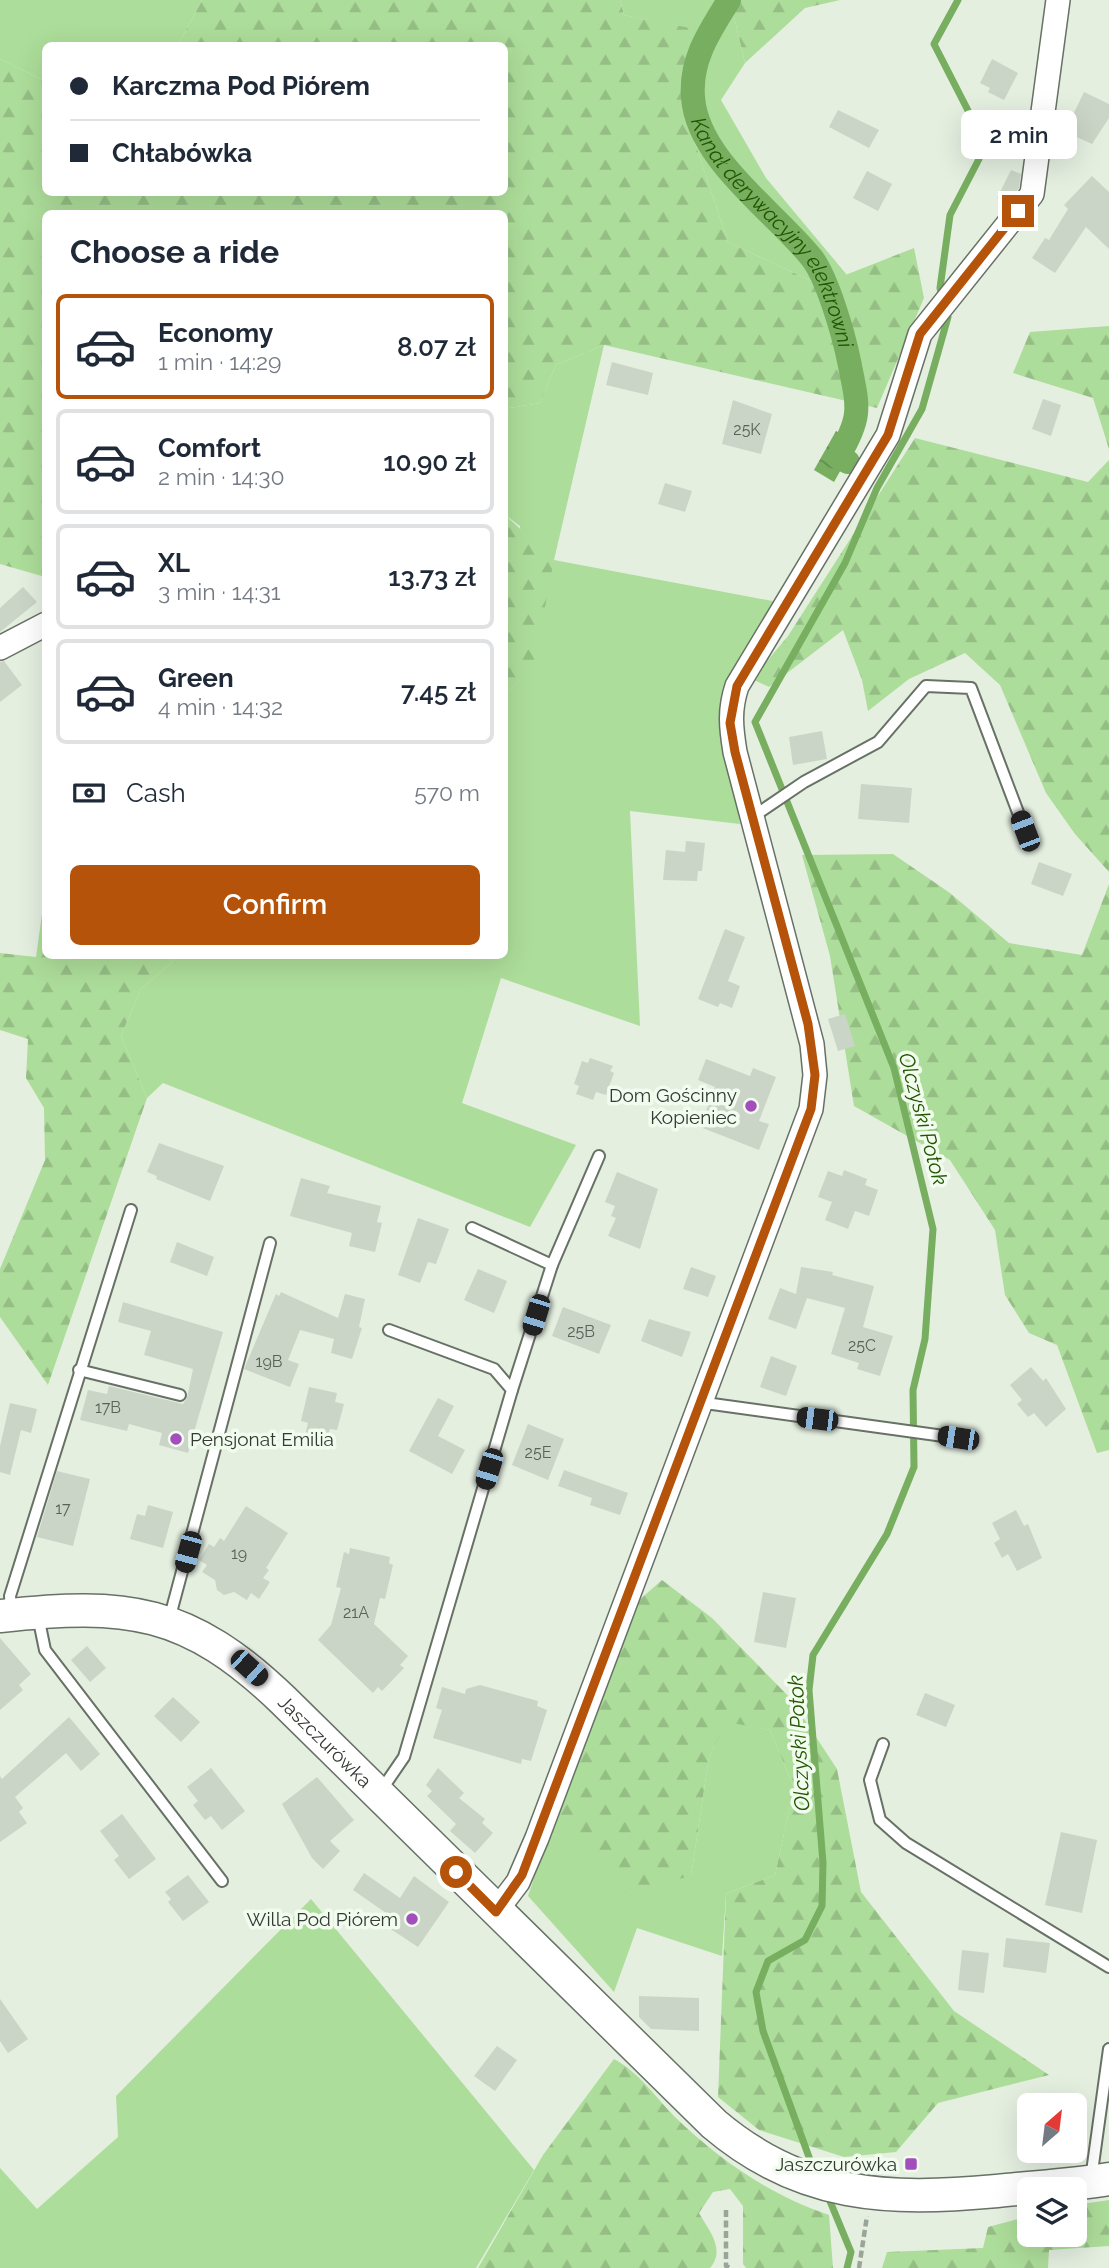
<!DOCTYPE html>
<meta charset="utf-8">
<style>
body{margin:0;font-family:Raleway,sans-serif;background:#f2f2f3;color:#1f2937;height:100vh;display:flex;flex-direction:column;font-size:26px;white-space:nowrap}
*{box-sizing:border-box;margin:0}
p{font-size:23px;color:#747a83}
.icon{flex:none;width:38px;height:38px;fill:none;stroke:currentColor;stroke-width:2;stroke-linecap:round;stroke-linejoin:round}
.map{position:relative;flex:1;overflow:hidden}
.sheet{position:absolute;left:42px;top:210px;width:466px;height:749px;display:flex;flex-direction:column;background:#fff;border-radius:10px;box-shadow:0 7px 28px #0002}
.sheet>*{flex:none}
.guide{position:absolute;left:42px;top:42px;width:466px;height:154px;border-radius:10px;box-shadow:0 7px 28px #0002;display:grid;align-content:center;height:154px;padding:0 28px;background:#fff}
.needle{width:46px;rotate:28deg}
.tools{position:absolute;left:1017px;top:2093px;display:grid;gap:14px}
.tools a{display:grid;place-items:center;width:70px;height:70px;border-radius:10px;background:#fff;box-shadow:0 7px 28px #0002;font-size:35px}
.end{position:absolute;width:32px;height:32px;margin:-16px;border:9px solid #b45309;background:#fff;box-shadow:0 0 0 4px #fff}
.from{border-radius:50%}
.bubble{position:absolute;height:49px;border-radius:10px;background:#fff;box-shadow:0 7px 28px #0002;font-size:23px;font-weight:600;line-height:49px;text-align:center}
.car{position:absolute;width:21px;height:42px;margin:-21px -10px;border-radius:9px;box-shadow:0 0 5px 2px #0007;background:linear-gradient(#222 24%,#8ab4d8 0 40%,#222 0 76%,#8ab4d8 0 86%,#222 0)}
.guide b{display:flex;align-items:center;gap:24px;height:66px;font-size:26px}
.guide b+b{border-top:2px solid #e0e1e3}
.guide i{width:18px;height:18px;background:#1f2937}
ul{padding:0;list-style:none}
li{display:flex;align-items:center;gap:21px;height:105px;margin:0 14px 10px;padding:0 14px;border:4px solid #e0e1e3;border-radius:10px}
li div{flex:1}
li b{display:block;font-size:26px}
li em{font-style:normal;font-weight:600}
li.selected{border-color:#b45309}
li>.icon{width:63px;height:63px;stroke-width:1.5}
h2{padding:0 28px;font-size:32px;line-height:84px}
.pay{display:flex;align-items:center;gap:18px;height:77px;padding:0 28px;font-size:26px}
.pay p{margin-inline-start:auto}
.primary-button{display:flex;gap:14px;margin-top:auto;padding:14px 28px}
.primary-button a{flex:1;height:80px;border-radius:10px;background:#b45309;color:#fff;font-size:28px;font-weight:600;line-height:80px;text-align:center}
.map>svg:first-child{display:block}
.grass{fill:#addd9a}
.forest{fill:url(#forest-firs)}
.water{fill:url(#water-waves)}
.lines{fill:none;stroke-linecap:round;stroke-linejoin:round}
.stream{stroke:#77ae60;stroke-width:7}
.canal{stroke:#77ae60;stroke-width:24}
.building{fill:#cbd5c7}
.lane-casing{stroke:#687165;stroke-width:14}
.street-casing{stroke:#687165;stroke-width:26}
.secondary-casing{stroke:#687165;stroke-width:35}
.path{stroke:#9ca499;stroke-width:4.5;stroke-dasharray:7 3.5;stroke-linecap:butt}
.lane{stroke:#fff;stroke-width:10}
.street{stroke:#fff;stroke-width:23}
.secondary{stroke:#fff;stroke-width:32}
.route{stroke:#b45309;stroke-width:9}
.poi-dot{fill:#a24ebd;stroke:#f1fcee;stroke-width:2.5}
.labels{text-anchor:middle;stroke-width:7;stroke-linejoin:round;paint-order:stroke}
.number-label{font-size:16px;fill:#5b6159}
.poi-label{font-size:19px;fill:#363a34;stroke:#f1fcee;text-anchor:end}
.street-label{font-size:19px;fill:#363a34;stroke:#f1fcee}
.water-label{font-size:21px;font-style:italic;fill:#250;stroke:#f1fcee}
</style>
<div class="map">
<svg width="1109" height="2268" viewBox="0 0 1109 2268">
<defs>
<pattern id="forest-firs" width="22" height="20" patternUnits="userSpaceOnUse" patternTransform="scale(1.75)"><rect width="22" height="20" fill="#addd9a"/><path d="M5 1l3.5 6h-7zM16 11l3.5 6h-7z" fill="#95be85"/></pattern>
<pattern id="water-waves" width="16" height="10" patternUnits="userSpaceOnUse" patternTransform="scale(1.75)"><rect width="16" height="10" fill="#77ae60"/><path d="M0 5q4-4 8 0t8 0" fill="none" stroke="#628f50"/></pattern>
</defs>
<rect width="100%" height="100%" fill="#e4efe0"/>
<g class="grass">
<polygon points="0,0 202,0 178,45 46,46 45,81 0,59"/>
<polygon points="620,0 730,0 745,63 721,100 766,178 847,275 820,285 728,242 685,113 683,74 700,31 624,15"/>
<polygon points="604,345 554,560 778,602 721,719 740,824 630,811 640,1026 501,978 462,1103 576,1145 530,1227 163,1083 147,1098 121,1036 141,989 179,956 504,956 504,695 533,669 520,526 504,514 504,409 540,403 556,365"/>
<polygon points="727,1721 770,1730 794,1788 775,1875 726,1894 722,1956 637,1928 614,1992 528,1896 549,1833 691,1876 709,1757"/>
<polygon points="311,1899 534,2170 476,2268 0,2268 0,2168 37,2209 118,2137 116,2096"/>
</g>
<g class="forest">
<polygon points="202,0 620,0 624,15 700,30 683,74 685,113 728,242 820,285 914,248 924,298 877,408 604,345 556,365 540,403 504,409 504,214 46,214 45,577 0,564 0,59 45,81 46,192 504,192 504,46 178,45"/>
<polygon points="730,0 840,0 805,8 745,63"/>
<polygon points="1109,326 1109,449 1093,398 1013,373 1030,332"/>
<polygon points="915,438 1088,482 1109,460 1109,872 1075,834 1046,793 1000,685 965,653 909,679 868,711 862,680 843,630 769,687 752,679 788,636"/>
<polygon points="504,514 554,560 533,670 504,695"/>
<polygon points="893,854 950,893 1009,943 1082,955 1109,884 1109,1450 1097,1453 1057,1345 1029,1333 1005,1295 995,1230 950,1160 854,1106 830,956 802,855"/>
<polygon points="45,892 46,956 179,956 141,989 121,1036 147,1098 48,1385 0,1317 0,1269 45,1160 44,1108 26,1078 28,1039 0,1030 0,953 36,957"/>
<polygon points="662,1580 712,1618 791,1699 837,1769 861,1892 954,2011 1049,2075 938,2103 896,2152 844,2157 759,2130 718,2097 726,1894 775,1875 794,1788 770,1730 727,1722 709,1757 691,1876 618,1894 592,1847 549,1833 638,1601"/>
<path d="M614,2059c26,14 41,38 62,59 45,43 94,77 153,97l4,53h-87l-3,-4v-58l-13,-17 -17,3 -14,21c10,18 27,36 11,55h-232l65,-113z"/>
<polygon points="1109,2200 1109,2246 1049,2250 1048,2268 882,2268 887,2252 983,2248 988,2227 1029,2216 1029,2235 1074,2235 1075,2205"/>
</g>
<polygon class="water" points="836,431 856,443 834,482 814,470"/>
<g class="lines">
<g class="stream">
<polyline points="943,299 940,288 950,215 979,159 980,134 934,44 958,0"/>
<polyline points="813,2168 763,2031 756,1992 768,1961 805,1940 822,1906 823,1863 809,1690 813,1655 887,1534 914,1467 913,1390 925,1339 933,1229 894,1068 755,722 845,563 877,488 922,409 948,317 946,311"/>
<polyline points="827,2194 851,2252 847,2268"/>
</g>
<path class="canal" id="s1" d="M729,0c-19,31 -39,59 -36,97 4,62 81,114 118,160 16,19 33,79 38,104 9,46 14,54 -11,96l10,5"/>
</g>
<g class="building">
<polygon points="992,59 1018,73 1004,100 988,92 990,88 980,83"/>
<polygon points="1084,92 1109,104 1109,118 1092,144 1068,133 1074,121 1071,119"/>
<polygon points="838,110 879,130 869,148 829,127"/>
<polygon points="1011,170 1021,174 1019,188 1007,203 997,198"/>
<polygon points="867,171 892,184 878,211 853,198"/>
<polygon points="1092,176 1109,192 1109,249 1086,227 1055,273 1032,258 1045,238 1049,240 1068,209 1064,205"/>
<polygon points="612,362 653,373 648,395 606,385"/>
<polygon points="1043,399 1061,405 1051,436 1032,429"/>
<polygon points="733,400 772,414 761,454 722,444"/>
<polygon points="665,483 692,491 685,512 658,504"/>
<polygon points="23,587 37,602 0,632 0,608"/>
<polygon points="4,661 22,685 0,702 0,662"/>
<polygon points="822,731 827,759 793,765 789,737"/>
<polygon points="861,784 912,788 909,823 858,819"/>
<polygon points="686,841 705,843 702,871 698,871 697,881 663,880 666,850 685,852"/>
<polygon points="1039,862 1072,874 1063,896 1031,884"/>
<polygon points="725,929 745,937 728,981 740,986 732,1008 720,1003 718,1007 698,999"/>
<polygon points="845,1014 855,1046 838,1051 828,1019"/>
<polygon points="590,1058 613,1066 610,1071 614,1073 606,1095 596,1092 593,1100 576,1094 579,1086 574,1084 582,1061 588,1063"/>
<polygon points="706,1059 750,1076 753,1068 776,1077 759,1121 769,1124 759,1150 700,1127 715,1087 698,1080"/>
<polygon points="159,1143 224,1166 210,1201 156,1179 157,1176 147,1172"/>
<polygon points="844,1170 867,1179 865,1185 878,1190 869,1216 855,1211 848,1229 825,1220 832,1202 818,1197 828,1171 842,1176"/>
<polygon points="617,1172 658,1189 640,1249 608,1236 616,1218 611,1216 615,1206 605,1202"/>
<polygon points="301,1178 330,1186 327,1193 381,1206 377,1222 382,1223 375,1252 349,1246 352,1233 290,1216"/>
<polygon points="418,1218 449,1229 436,1264 428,1262 420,1283 398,1275"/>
<polygon points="177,1242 214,1257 207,1276 170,1262"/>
<polygon points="691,1267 716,1276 708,1297 683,1289"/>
<polygon points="801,1267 833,1272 832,1275 874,1286 863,1327 893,1336 880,1376 857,1369 859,1363 831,1354 845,1308 803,1297 807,1298 796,1329 768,1319 780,1288 796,1294"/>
<polygon points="478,1269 507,1281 494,1313 464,1300"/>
<polygon points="281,1292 338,1318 345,1294 365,1299 359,1327 362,1328 352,1359 331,1353 334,1339 300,1330 288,1360 299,1364 290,1387 244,1369 276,1294 279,1296"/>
<polygon points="123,1302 223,1332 188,1453 159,1445 162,1433 129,1424 127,1431 80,1420 88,1390 107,1394 109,1386 183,1404 187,1398 193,1369 144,1355 151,1331 118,1322"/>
<polygon points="563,1307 611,1325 599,1354 552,1336"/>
<polygon points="649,1319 691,1332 682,1357 641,1341"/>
<polygon points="771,1356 797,1366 786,1396 760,1387"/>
<polygon points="1031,1367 1043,1381 1046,1378 1066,1409 1046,1427 1034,1413 1028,1417 1017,1404 1022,1400 1010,1385"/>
<polygon points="309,1387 337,1393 335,1402 344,1404 337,1430 330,1429 327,1440 305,1435 308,1423 301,1421"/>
<polygon points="438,1398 454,1406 438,1436 465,1450 452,1474 409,1451"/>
<polygon points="10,1403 37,1409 31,1433 21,1430 10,1475 0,1472 0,1446"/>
<polygon points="528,1424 564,1439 548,1480 512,1465"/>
<polygon points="564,1470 628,1493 620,1515 590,1505 592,1498 558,1486"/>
<polygon points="57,1471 90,1479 73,1546 37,1537"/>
<polygon points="148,1505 173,1512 163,1548 130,1539 137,1514 145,1516"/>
<polygon points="246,1506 288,1533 266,1568 269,1570 263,1578 270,1582 259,1599 251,1593 247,1600 234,1592 224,1595 217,1590 215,1580 202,1572 207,1565 199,1560 209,1544 214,1547 220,1538 224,1541"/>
<polygon points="1016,1510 1024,1526 1028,1524 1042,1558 1017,1571 1008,1554 1002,1558 994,1543 1000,1539 992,1523"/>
<polygon points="350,1548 390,1557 389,1563 393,1565 385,1599 380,1598 374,1624 408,1656 400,1665 404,1668 382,1691 378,1687 373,1693 318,1640 331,1625 341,1588 336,1587 344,1552 349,1554"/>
<polygon points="763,1592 796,1598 786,1648 754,1642"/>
<polygon points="0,1638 31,1674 19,1685 23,1690 0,1710"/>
<polygon points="87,1646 106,1668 90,1682 71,1660"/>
<polygon points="480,1685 538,1701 537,1706 547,1710 531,1761 522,1759 521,1764 433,1738 442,1710 436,1708 442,1687 465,1694 466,1689"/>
<polygon points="925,1693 955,1705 946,1727 916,1715"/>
<polygon points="173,1697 200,1722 181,1742 154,1716"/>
<polygon points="69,1717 100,1754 81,1771 66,1753 15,1797 23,1808 19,1812 27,1823 0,1842 0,1776 2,1779"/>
<polygon points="211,1768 245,1811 222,1830 211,1816 205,1820 193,1805 198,1801 187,1787"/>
<polygon points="438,1768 464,1793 459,1798 485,1819 482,1823 493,1833 475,1853 450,1831 456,1824 427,1796 432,1791 426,1785"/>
<polygon points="317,1777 354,1820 330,1841 340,1851 323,1869 312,1858 282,1804"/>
<polygon points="122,1814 156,1859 129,1879 114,1860 119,1856 100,1831"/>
<polygon points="1061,1832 1097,1840 1082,1913 1045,1905"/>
<polygon points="364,1873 400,1898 414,1876 449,1902 418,1947 383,1924 389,1915 353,1890"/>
<polygon points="188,1875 209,1902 183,1921 168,1902 171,1899 165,1892"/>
<polygon points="1006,1938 1050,1943 1046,1973 1003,1967"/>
<polygon points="962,1950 989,1953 984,1993 958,1990"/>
<polygon points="639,1996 699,1998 699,2031 651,2029 639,2017"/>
<polygon points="0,1999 28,2039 8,2053 0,2041"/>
<polygon points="497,2046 517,2060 495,2091 474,2076"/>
</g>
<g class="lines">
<defs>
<g id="lane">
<polyline points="751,818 804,782 878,742 926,686 971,688 1025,831"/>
<polyline points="472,1228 552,1265"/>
<polyline points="79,1370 180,1395"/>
<polyline points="512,1390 552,1265 599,1156"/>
<polyline points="698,1402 958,1438"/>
<polyline points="11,1612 10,1596 131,1210"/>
<polyline points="38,1616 45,1650 222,1881"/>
<polyline points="169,1620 270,1243"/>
<polyline points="883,1744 870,1780 880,1820 906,1843 1109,1967"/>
<polyline points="380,1792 404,1757 512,1390 494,1369 389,1330"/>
<polyline points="1091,2179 1109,2049"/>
</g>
<g id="street">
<polyline points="0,648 46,624"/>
<path d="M496,1911l22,-29 19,-44 274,-729 4,-34 -3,-31 -77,-292c-4,-25 -6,-42 2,-66l151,-251 32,-101 112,-140 26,-194"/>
</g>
<g id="secondary">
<path id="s2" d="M0,1616c127,-14 188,-7 283,84l431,424c87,74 174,77 283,67 37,-4 75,-6 112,-12"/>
</g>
</defs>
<use href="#lane" class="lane-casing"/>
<use href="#street" class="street-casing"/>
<use href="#secondary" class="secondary-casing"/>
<g class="path">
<polyline points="726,2210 726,2266 731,2268"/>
<polyline points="859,2268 867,2216"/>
</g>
<use href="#lane" class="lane"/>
<use href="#street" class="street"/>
<use href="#secondary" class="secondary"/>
</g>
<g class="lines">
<polyline class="route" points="456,1872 496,1912 522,1875 811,1109 815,1075 808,1024 735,752 730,723 737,686 888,435 920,334 1018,211"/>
</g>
<g class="poi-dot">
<circle cx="751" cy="1106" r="7"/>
<circle cx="176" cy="1439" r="7"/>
<circle cx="412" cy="1919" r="7"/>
<rect x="904" y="2157" width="14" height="14" rx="3.5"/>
</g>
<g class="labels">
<g class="number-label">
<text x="747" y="435">25K</text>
<text x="581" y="1337">25B</text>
<text x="862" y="1351">25C</text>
<text x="269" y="1367">19B</text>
<text x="108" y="1413">17B</text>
<text x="538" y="1458">25E</text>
<text x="63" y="1514">17</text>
<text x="239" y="1559">19</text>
<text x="356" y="1618">21A</text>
</g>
<g class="poi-label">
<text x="737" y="1102">Dom Gościnny<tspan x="737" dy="22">Kopieniec</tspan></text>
<text x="190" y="1446" text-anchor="start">Pensjonat Emilia</text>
<text x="398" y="1926">Willa Pod Piórem</text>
<text x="897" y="2171">Jaszczurówka</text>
</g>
<g class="street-label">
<text dy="7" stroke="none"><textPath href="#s2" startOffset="368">Jaszczurówka</textPath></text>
</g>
<g class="water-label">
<text dy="7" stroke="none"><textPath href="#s1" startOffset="266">Kanał derywacyjny elektrowni</textPath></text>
<text transform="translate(923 1119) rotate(75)" y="7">Olczyski Potok</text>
<text transform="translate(799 1743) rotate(-93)" y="7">Olczyski Potok</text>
</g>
</g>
</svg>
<div class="tools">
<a><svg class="needle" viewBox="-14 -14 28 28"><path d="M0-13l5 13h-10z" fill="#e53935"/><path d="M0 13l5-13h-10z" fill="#747a83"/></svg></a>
<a><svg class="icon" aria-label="layers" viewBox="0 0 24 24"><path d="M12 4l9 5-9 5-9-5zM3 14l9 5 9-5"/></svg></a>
</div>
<i class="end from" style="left:456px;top:1872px"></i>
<i class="end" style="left:1018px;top:211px"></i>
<div class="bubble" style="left:961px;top:110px;width:116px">2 min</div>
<i class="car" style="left:1025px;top:831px;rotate:339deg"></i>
<i class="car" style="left:536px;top:1315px;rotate:197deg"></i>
<i class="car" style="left:817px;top:1419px;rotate:277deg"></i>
<i class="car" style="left:958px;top:1438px;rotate:279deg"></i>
<i class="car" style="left:489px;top:1469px;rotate:197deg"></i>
<i class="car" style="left:188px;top:1552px;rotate:195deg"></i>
<i class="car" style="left:249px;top:1668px;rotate:132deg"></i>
<div class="guide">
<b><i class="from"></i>Karczma Pod Piórem</b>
<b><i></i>Chłabówka</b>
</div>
<section class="sheet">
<h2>Choose a ride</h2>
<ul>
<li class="selected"><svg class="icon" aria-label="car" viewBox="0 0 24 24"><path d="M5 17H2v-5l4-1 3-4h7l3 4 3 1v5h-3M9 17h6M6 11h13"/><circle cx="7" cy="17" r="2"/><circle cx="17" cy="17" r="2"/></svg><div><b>Economy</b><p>1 min · 14:29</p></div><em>8.07 zł</em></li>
<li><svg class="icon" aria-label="car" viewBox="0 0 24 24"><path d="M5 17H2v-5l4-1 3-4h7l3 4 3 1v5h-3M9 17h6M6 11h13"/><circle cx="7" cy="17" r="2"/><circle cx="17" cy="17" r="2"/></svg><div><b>Comfort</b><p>2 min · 14:30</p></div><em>10.90 zł</em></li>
<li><svg class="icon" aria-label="car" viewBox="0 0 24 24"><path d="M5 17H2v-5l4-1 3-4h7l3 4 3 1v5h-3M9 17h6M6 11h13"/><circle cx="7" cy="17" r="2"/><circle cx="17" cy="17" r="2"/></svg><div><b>XL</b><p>3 min · 14:31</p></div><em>13.73 zł</em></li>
<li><svg class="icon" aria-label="car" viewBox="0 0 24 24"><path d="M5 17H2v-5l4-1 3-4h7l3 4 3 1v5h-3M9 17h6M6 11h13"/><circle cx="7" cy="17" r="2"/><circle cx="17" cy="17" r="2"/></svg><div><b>Green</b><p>4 min · 14:32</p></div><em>7.45 zł</em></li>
</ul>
<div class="pay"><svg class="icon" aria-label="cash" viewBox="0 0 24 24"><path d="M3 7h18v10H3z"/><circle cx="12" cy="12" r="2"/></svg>Cash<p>570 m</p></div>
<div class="primary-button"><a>Confirm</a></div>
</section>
</div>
